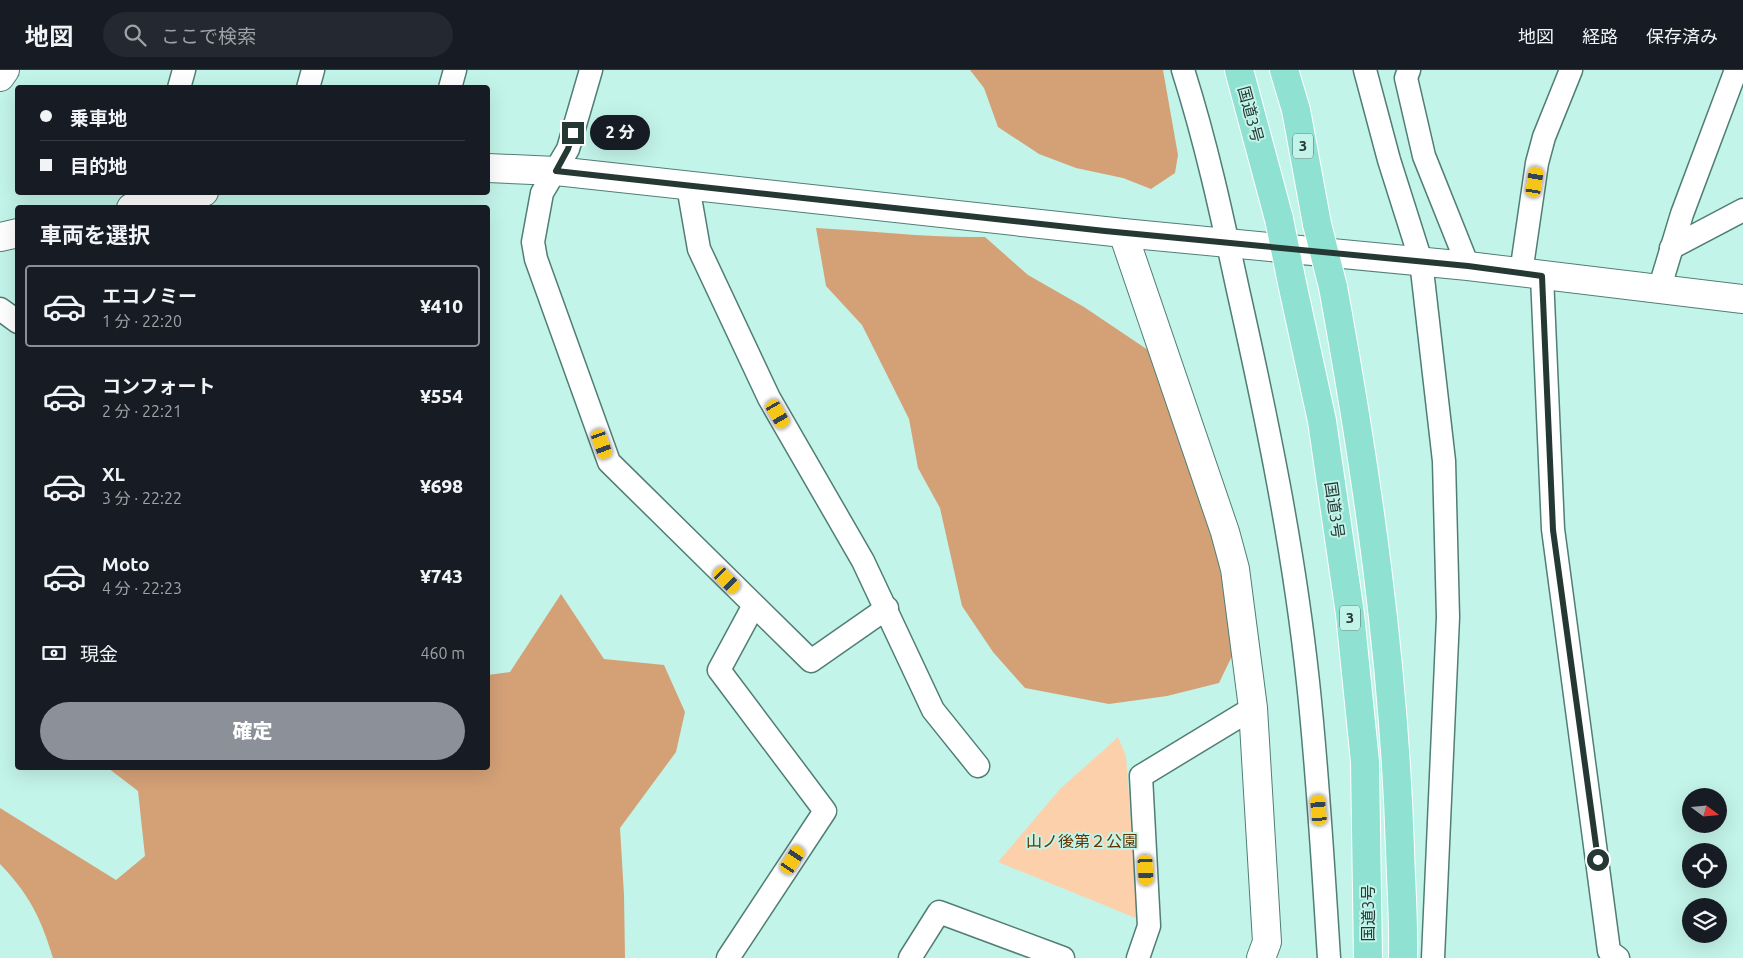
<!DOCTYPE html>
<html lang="ja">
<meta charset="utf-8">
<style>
body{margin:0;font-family:Ubuntu,"Noto Sans JP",sans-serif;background:#242831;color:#f1f3f6;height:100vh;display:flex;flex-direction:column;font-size:19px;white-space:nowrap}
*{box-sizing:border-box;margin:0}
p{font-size:16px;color:#9ea1a6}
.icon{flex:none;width:28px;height:28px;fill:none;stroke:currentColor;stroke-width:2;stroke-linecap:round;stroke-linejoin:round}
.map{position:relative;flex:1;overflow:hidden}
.panel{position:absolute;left:15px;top:135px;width:475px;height:565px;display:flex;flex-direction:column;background:#171b24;border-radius:5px;box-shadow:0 5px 20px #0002}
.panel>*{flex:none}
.top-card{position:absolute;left:15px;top:15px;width:475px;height:110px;border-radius:5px;box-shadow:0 5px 20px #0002;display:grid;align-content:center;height:110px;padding:0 25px;background:#171b24}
.needle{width:32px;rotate:106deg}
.buttons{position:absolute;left:1682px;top:718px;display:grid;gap:10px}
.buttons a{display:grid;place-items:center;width:45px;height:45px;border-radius:50%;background:#171b24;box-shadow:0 5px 20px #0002;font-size:25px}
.end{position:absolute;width:22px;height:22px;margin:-11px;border:6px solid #253834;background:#fff;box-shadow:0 0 0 2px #fff}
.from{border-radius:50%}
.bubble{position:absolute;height:35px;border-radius:18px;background:#171b24;box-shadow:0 5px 20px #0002;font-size:16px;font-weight:800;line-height:35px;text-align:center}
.car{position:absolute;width:15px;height:30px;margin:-15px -8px;border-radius:6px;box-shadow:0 0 4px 1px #0007;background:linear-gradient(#f5c518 24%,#345 0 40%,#f5c518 0 76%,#345 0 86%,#f5c518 0)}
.top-card b{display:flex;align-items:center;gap:18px;height:48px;font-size:19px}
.top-card b+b{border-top:1px solid #363941}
.top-card i{width:12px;height:12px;background:#f1f3f6}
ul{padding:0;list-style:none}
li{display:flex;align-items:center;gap:15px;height:82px;margin:0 10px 8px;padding:0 15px;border:2px solid transparent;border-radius:5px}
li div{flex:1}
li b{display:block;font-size:19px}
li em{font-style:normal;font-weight:800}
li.on{border-color:#8c9099}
li>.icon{width:45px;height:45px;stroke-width:1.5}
h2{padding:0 25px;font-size:22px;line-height:60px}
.pay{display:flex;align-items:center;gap:12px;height:55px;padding:0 25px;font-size:19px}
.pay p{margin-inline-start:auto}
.primary-button{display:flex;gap:10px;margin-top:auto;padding:10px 25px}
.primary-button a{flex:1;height:58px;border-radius:30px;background:#8c9099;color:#fff;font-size:20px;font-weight:800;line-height:58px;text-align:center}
header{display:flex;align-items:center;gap:30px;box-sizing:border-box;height:70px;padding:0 25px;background:#171b24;border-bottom:1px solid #363941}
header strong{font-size:24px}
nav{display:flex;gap:28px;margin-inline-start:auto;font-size:18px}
.search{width:350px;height:45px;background:#242831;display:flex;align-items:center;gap:12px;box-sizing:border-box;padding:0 18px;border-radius:28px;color:#9ea1a6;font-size:19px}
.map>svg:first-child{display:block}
.green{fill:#fdd0ac}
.forest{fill:#d4a177}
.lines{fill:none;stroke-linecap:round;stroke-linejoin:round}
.minor-casing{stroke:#507e74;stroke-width:25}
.tertiary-casing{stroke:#507e74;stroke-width:30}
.trunk-casing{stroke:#fff;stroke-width:30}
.minor{stroke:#fff;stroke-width:22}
.tertiary{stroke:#fff;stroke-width:28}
.trunk{stroke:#8fe2d2;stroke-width:28}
.trunk-bridge-casing{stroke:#fff;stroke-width:30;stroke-linecap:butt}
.trunk-bridge{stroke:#8fe2d2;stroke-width:28}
.route{stroke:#253834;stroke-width:6}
.labels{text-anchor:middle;stroke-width:4;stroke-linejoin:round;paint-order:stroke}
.shield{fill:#c3f4e9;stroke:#54706a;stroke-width:1}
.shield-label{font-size:15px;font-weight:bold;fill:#253834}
.street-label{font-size:16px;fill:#253834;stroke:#c3f4e9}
.park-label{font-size:16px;fill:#633400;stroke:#c3f4e9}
</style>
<header>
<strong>地図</strong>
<div class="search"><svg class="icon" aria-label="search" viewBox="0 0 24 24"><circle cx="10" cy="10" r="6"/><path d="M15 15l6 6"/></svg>ここで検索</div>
<nav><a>地図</a><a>経路</a><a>保存済み</a></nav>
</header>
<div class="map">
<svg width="1743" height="888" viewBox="0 0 1743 888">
<rect width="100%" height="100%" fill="#c3f4e9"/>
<polygon class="green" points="1118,667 1126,686 1138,849 998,792 1060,719"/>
<g class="forest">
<polygon points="970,0 1163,0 1178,85 1175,103 1151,119 1123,108 1076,98 1039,84 998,57 984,18"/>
<path d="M816,158c57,3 113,10 169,9l43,38 56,32 64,43 23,56 35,105 13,54 11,53 3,36 -14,29 -52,13 -58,8 -84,-16 -32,-36 -31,-46 -22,-98 -22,-40 -9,-49 -47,-94 -36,-39z"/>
<path d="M561,524l43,65 60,6 21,47 -9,40 -56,76 4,67 1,63h-572c-12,-40 -24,-64 -53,-94v-56l116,72 29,-24 -7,-65 -30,-23h380v-93l22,-3z"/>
</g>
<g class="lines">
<defs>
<g id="minor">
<polyline points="591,0 568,79 542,123 533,172 536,189 609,392 811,591 887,538"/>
<path d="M1183,0c23,72 39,146 55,220 29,129 56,260 70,392 10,92 15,184 21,276"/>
<polyline points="1365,0 1389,90 1421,191 1444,391 1448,547 1433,888"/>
<polyline points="1409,0 1406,8 1424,86 1468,196"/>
<polyline points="179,18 184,0"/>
<polyline points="308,18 313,0"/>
<polyline points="450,18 455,0"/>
<polyline points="688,116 699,179 769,328 863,491 933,640 978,696"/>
<polyline points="1671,178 1743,140"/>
<polyline points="1521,203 1537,93 1544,67 1571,0"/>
<polyline points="1542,206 1553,459 1609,881 1618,888"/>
<polyline points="1659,220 1682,144 1736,0"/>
<polyline points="0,239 18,252"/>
<polyline points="728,888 825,741 719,600 753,537"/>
<polyline points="910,888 939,842 1063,888"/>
<polyline points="1138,888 1149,856 1141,706 1253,638"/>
</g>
<g id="tertiary">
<polyline points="0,7 5,0"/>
<polyline points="488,98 556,101 1123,163 1468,196 1743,229"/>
<polyline points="131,138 204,122"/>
<polyline points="1123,163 1225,462 1235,499 1253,638 1267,872 1261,888"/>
<polyline points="0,167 18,163"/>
</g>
<g id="trunk">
<polyline points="1239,0 1279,149"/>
<polyline points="1284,0 1296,40 1317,154"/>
<polyline points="1292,213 1322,351 1350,544 1365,692 1368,888"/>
<path d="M1333,217c34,186 61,373 67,562 1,36 4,73 3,109"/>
</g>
</defs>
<use href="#minor" class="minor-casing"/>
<use href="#tertiary" class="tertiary-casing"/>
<use href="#trunk" class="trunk-casing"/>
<use href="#minor" class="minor"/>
<use href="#tertiary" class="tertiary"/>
<use href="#trunk" class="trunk"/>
<defs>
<g id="trunk-bridge">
<polyline points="1279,149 1292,213"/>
<polyline points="1317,154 1333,217"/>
</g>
</defs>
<use href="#trunk-bridge" class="trunk-bridge-casing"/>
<use href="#trunk-bridge" class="trunk-bridge"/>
</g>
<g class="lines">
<polyline class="route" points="573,63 568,79 556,101 1105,161 1468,196 1542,206 1553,460 1598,790"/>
</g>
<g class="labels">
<g class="shield">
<rect x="1293" y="63.5" width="20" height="25" rx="4"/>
<rect x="1340" y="535.5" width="20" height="25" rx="4"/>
</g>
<g class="shield-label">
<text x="1303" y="81">3</text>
<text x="1350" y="553">3</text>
</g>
<g class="street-label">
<text transform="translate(1251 44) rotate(75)" y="6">国道3号</text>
<text transform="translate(1335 440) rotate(82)" y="6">国道3号</text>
<text transform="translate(1368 843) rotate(-90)" y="6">国道3号</text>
</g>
<g class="park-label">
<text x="1082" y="777">山ノ後第２公園</text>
</g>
</g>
</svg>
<div class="buttons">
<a><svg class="needle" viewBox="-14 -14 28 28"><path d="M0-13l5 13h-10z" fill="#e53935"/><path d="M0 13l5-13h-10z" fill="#9ea1a6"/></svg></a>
<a><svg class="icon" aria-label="locate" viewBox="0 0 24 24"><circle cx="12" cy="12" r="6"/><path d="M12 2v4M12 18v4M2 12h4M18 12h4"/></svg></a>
<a><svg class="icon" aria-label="layers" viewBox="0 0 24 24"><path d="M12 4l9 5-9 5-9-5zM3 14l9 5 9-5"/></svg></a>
</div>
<i class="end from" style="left:1598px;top:790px"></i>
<i class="end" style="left:573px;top:63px"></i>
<div class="bubble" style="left:590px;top:45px;width:60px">2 分</div>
<i class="car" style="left:1535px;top:112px;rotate:9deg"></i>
<i class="car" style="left:778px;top:344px;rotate:150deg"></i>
<i class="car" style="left:602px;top:374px;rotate:160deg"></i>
<i class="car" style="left:727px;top:510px;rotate:135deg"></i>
<i class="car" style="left:1319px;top:740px;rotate:355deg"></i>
<i class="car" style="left:793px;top:790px;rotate:33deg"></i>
<i class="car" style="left:1146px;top:800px;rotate:177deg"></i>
<div class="top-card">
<b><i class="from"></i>乗車地</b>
<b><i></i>目的地</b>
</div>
<section class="panel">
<h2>車両を選択</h2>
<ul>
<li class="on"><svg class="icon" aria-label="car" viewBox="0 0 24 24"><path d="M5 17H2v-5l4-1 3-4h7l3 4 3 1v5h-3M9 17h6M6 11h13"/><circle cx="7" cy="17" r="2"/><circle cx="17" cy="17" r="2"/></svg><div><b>エコノミー</b><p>1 分 · 22:20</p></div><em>¥410</em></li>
<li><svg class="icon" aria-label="car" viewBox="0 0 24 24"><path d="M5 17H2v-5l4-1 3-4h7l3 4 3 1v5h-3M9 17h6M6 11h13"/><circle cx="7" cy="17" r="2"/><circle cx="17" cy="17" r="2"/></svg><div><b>コンフォート</b><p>2 分 · 22:21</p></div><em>¥554</em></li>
<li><svg class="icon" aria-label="car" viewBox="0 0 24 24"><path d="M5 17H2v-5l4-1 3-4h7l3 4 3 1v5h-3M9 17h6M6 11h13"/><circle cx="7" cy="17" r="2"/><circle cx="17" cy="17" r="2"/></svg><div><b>XL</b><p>3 分 · 22:22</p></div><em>¥698</em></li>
<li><svg class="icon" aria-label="car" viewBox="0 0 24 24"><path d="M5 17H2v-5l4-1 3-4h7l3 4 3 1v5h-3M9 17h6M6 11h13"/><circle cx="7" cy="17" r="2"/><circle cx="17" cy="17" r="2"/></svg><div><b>Moto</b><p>4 分 · 22:23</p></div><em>¥743</em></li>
</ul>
<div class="pay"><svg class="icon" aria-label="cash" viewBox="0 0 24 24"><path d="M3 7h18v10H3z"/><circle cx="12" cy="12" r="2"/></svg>現金<p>460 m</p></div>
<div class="primary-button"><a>確定</a></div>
</section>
</div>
